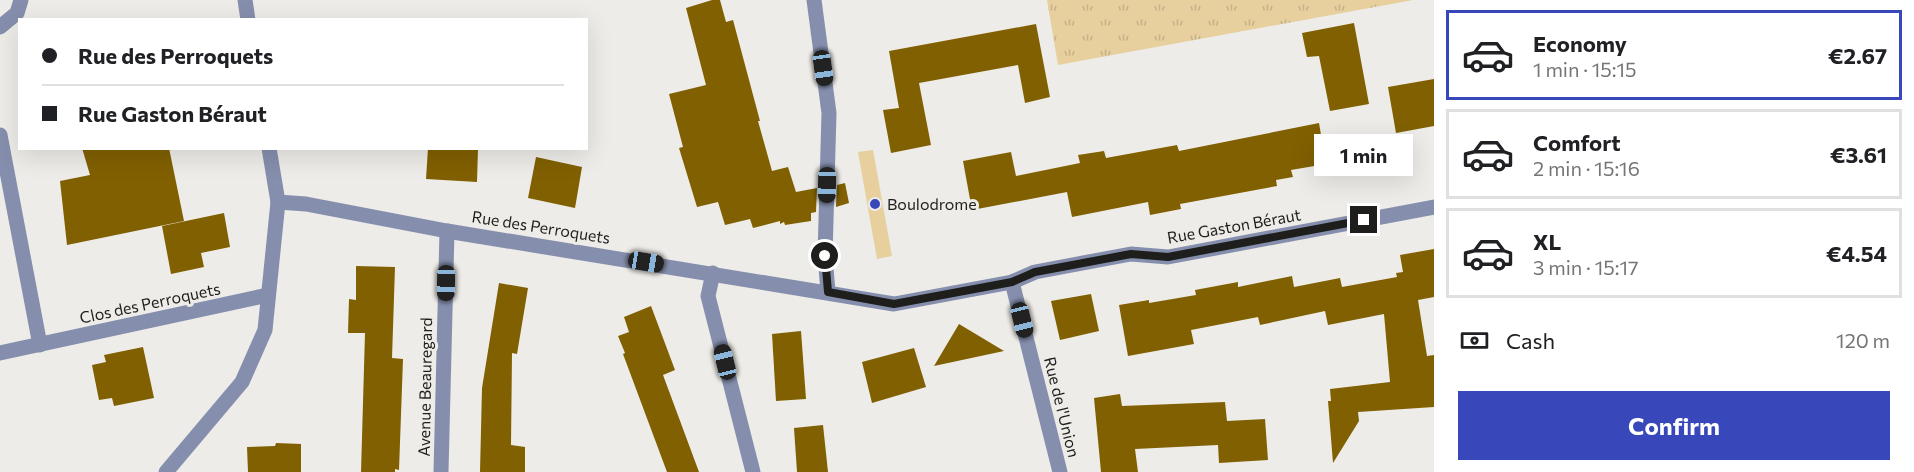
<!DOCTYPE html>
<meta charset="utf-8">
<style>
body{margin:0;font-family:Commissioner,sans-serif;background:#f6f6f6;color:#202124;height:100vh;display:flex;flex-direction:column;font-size:22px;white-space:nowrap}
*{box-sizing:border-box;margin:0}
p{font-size:20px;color:#757577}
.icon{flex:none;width:33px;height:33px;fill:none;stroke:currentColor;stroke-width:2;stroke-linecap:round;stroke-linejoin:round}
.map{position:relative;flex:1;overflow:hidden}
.panel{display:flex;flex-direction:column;background:#fff;width:480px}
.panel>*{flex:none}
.guide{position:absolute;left:18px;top:18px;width:570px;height:132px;border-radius:0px;box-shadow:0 6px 24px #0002;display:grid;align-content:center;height:132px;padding:0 24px;background:#fff}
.end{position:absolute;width:27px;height:27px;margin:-14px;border:8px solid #1e1e1c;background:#fff;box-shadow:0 0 0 3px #fff}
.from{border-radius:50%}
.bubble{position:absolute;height:42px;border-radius:0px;background:#fff;box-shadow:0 6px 24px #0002;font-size:20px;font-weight:700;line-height:42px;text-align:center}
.car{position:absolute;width:18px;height:36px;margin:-18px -9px;border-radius:8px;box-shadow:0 0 4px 2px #0007;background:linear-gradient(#222 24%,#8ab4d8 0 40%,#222 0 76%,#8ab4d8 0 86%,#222 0)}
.guide b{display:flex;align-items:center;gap:21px;height:57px;font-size:22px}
.guide b+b{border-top:2px solid #e0e0e0}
.guide i{width:15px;height:15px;background:#202124}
ul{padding:10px 0 0;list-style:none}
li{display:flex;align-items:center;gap:18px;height:90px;margin:0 12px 9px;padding:0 12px;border:3px solid #e0e0e0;border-radius:0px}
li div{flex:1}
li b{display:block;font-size:22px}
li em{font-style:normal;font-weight:700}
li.on{border-color:#3848bb}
li>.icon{width:54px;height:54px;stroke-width:1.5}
.pay{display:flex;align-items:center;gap:15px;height:66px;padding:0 24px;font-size:22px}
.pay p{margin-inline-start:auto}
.cta{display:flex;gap:12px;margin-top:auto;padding:12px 24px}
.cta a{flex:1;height:69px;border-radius:0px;background:#3848bb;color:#fff;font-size:24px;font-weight:700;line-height:69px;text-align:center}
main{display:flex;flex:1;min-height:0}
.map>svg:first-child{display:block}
.park{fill:url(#park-tufts)}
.pitch{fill:#e7cf9e}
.building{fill:#806000}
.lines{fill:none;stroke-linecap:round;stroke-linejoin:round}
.service{stroke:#858fad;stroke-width:15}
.minor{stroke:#858fad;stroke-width:15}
.route{stroke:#1e1e1c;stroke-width:8}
.poi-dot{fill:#3848bb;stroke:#eeece8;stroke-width:2}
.labels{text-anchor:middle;stroke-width:6;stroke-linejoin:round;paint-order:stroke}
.poi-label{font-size:16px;fill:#1e1e1c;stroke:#eeece8;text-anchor:start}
.street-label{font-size:16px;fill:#1e1e1c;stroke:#eeece8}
</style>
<main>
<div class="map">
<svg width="1434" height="472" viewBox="0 0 1434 472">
<defs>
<pattern id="park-tufts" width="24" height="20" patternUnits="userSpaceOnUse" patternTransform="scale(1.5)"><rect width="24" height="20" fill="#e7cf9e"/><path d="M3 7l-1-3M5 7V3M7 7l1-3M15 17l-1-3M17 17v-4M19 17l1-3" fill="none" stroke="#c6b188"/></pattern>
</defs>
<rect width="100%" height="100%" fill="#eeece8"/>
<polygon class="park" points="1047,0 1413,0 1058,65"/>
<polygon class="pitch" points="873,150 892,256 877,259 858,152"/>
<g class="building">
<polygon points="712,0 720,0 726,22 733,20 760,121 758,121 772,171 788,167 796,192 817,188 816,212 811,213 811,221 785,225 784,222 780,224 780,221 753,228 750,219 725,225 718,202 697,207 679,148 683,147 669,94 706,85 686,8"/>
<polygon points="1354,23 1369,104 1330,111 1319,56 1307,57 1302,33"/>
<polygon points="1036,24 1050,97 1025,103 1018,65 919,83 931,145 891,153 883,110 899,108 889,51"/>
<polygon points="1434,79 1434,126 1396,133 1388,87"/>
<polygon points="1319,123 1326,164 1291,170 1293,177 1276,180 1277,186 1180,204 1181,209 1150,215 1148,202 1072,217 1067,192 972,210 963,161 1011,152 1016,176 1080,163 1078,155 1104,151 1106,158 1177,145 1179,151"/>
<polygon points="82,148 169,148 184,221 67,245 60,181 90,175"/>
<polygon points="428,148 478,148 477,182 426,179"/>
<polygon points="536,157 582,167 575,208 528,198"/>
<polygon points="845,183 849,203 836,207 837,185"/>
<polygon points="224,213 230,247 201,253 204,267 171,274 162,226"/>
<polygon points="1434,249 1434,297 1418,300 1427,356 1434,355 1434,407 1358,412 1359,421 1333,463 1328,401 1331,401 1330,389 1390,382 1384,314 1328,325 1325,311 1260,325 1258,317 1191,330 1194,344 1128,356 1119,305 1149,300 1149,303 1196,295 1195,290 1238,282 1238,287 1292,276 1294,287 1340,278 1342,287 1397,277 1396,273 1403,272 1400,255"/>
<polygon points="356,266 395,267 392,358 403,359 399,470 395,469 395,472 361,472 365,333 348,333 349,299 356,300"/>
<polygon points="499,283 528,288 517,354 512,353 511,445 525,447 525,472 480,472 482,388"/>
<polygon points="1091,294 1099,331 1060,340 1051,301"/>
<polygon points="651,306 675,370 663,375 699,472 667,472 623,354 625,353 618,336 629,332 624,317"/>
<polygon points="959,324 1004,351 934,366"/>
<polygon points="801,331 806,399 776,401 772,334"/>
<polygon points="143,347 154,398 114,406 112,398 99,400 92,365 106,362 104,355"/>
<polygon points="914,348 926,387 872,403 862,362"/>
<polygon points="1120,394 1122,406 1225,402 1227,421 1265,419 1268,460 1219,463 1218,445 1135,449 1138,472 1101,472 1094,398"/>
<polygon points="823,425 828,472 797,472 794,428"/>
<polygon points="276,443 301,444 301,472 248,472 247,447 275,446"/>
</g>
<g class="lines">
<g class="service">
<polyline points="0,27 17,13 21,0"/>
<polyline points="0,135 40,345"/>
<polyline points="0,353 268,295"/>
</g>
<g class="minor">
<polyline points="245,0 248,20"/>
<polyline points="814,0 829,113 825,256 828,292"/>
<polyline points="278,202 306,204 447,231 894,304 1012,282 1035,272 1131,254 1168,257 1434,207"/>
<polyline points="713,273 708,296 753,472"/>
<polyline points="1012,282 1060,472"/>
<polyline points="166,472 242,382 265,330 278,202 269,148"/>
<polyline points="441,472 447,231"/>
</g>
</g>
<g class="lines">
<polyline class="route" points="825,256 828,292 894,304 1012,282 1035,272 1131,254 1168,257 1364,220"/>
</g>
<circle class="poi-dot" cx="875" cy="204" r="6"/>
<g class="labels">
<g class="poi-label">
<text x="887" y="210">Boulodrome</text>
</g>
<g class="street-label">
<text transform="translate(1234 226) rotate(-10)" y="6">Rue Gaston Béraut</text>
<text transform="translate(541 227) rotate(9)" y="6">Rue des Perroquets</text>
<text transform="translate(150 303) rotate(-12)" y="6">Clos des Perroquets</text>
<text transform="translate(425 387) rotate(-89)" y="6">Avenue Beauregard</text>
<text transform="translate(1062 407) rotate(76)" y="6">Rue de l'Union</text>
</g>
</g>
</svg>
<i class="end from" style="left:825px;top:256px"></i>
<i class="end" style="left:1364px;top:220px"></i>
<div class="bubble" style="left:1314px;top:134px;width:99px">1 min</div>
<i class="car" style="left:823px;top:68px;rotate:172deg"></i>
<i class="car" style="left:827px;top:185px;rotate:181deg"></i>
<i class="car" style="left:646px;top:262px;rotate:99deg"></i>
<i class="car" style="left:446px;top:283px;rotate:181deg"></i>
<i class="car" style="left:1022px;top:320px;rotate:166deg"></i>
<i class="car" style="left:725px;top:362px;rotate:346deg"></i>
<div class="guide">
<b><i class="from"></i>Rue des Perroquets</b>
<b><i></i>Rue Gaston Béraut</b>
</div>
</div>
<section class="panel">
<ul>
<li class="on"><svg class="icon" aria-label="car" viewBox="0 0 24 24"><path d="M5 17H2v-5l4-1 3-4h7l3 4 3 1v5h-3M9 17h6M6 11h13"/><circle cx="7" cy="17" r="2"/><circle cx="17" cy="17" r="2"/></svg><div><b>Economy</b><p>1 min · 15:15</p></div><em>€2.67</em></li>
<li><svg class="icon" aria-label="car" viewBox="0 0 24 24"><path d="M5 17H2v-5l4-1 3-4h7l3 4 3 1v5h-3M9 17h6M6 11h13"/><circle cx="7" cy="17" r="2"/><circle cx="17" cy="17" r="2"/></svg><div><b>Comfort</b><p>2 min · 15:16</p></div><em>€3.61</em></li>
<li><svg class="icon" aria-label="car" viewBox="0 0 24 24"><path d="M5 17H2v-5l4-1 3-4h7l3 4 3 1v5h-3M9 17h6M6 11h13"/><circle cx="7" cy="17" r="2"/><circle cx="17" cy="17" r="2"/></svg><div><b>XL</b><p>3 min · 15:17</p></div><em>€4.54</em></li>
</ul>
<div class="pay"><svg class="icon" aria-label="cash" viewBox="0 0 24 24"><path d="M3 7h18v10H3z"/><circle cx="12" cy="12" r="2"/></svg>Cash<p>120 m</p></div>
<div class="cta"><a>Confirm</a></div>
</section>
</main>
